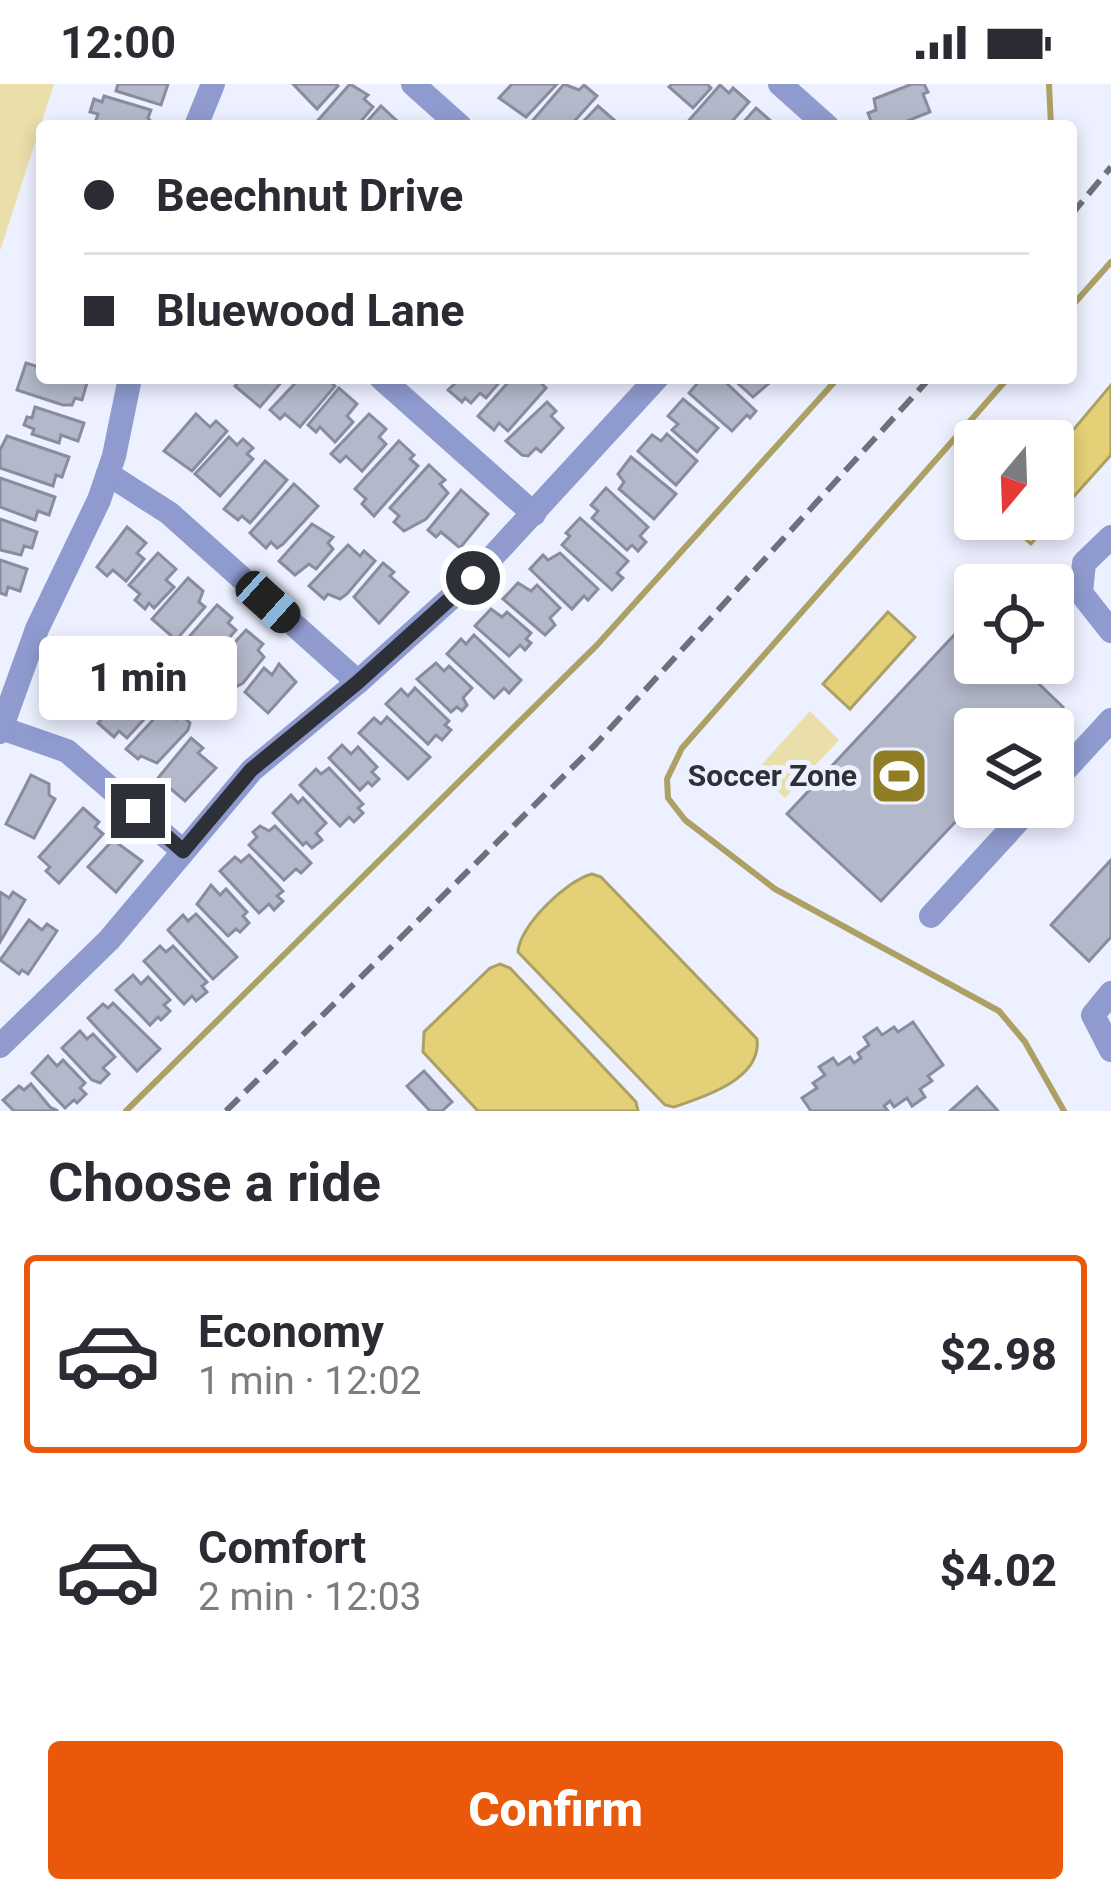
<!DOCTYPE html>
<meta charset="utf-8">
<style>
body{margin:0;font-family:Roboto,sans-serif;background:#f7f7f7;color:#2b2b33;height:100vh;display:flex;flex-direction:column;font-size:45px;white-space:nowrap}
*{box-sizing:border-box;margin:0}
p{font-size:39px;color:#7c7c81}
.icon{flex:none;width:66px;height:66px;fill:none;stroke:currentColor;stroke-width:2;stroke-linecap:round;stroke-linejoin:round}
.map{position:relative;height:1027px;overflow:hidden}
.details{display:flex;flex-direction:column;background:#fff;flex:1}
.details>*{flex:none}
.hud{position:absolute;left:36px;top:36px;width:1041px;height:264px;border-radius:12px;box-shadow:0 6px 18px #0003;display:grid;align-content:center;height:264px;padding:0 48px;background:#fff}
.needle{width:78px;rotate:199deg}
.controls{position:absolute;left:954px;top:336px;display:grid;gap:24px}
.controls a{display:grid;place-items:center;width:120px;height:120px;border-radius:12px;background:#fff;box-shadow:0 6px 18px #0003;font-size:60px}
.end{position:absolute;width:54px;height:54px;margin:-27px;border:15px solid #2e3037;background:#fff;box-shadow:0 0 0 6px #fff}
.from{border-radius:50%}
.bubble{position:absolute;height:84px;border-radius:12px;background:#fff;box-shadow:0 6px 18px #0003;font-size:39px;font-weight:800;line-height:84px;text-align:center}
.car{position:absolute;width:36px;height:72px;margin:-36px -18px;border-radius:15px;box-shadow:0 0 9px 3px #0007;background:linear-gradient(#222 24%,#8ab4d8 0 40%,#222 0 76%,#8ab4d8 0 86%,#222 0)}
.hud b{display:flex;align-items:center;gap:42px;height:114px;font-size:45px}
.hud b+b{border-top:3px solid #e1e1e2}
.hud i{width:30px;height:30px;background:#2b2b33}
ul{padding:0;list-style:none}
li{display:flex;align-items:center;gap:36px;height:198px;margin:0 24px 18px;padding:0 24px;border:6px solid transparent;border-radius:12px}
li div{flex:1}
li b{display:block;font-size:45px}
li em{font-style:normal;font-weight:800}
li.on{border-color:#ea580c}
li>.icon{width:108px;height:108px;stroke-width:1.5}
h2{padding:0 48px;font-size:54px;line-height:144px}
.button{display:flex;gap:24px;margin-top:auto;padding:24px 48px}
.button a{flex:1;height:138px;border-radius:12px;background:#ea580c;color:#fff;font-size:48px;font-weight:800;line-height:138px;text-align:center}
.status{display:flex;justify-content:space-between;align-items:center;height:84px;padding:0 60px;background:#fff;direction:ltr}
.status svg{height:33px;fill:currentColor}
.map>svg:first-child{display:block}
.green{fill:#eadfaa}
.water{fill:#e3d077;stroke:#ada064;stroke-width:3}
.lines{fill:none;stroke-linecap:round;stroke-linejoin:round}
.stream{stroke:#ada064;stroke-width:6}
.building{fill:#b3b8ca;stroke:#888c9e;stroke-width:3}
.minor{stroke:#8f9bcf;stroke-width:24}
.rail{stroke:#6e717b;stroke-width:6;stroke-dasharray:18 9;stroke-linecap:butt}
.route{stroke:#2e3037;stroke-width:15}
.labels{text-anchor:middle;stroke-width:10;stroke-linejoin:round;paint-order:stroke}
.poi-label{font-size:30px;font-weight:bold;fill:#2e3037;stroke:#ecf0ff;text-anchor:end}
</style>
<div class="status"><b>12:00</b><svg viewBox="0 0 49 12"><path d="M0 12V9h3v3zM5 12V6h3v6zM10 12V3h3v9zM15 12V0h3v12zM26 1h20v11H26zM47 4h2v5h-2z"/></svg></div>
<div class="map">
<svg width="1111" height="1027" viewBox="0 0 1111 1027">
<rect width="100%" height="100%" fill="#ecf0ff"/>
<g class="green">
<polygon points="0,0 54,0 0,167"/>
<polygon points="810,627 839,656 785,714 756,687"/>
</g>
<g class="water">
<polygon points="1111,301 1111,371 1031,460 1002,435 1053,435 1053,370"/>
<polygon points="888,528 915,553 850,625 823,600"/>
<path d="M592,790l9,3 156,162c5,40 -53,58 -83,68l-9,-2 -147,-153c1,-26 49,-72 74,-78z"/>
<polygon points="500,880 510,884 636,1018 638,1027 478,1027 423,968 424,948 490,884"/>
</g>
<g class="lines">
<g class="stream">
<polyline points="1049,0 1051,42"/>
<polyline points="1071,223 1111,178"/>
<polyline points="1008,294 682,664 667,695 668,714 685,736 775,805 999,927 1025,958 1064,1027"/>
<polyline points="126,1027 597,561 838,294"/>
</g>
</g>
<g class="building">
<polygon points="118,0 168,0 161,21 116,7"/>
<polygon points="293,0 336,0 338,2 317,25"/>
<polygon points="350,0 368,11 364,15 373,23 357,42 313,42"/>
<polygon points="512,0 557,0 526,33 499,14"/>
<polygon points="564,0 579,6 584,1 597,12 570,42 528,42"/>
<polygon points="672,0 707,0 711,4 693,24 669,3"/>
<polygon points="912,0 924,0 928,8 923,10 930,28 895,42 873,42 868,29 876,26 874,15"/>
<polygon points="720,1 729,9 733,4 749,18 728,42 684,42"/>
<polygon points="104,12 151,26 148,34 155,42 94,42 98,30 90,28 94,15 102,18"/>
<polygon points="381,22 397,37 397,42 363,42"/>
<polygon points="598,22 621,42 579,42"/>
<polygon points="756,24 772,38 769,42 740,42"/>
<polygon points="26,279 42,284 42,294 72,294 87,299 82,316 75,314 72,321 63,321 17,306"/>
<polygon points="242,294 285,294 260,323 235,302"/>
<polygon points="300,294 327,294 335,302 300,343 285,330 280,335 270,326"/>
<polygon points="461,294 503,294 486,314 480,309 471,319 465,314 462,318 448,306"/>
<polygon points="512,294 536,294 546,304 508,347 499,339 494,346 478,332"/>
<polygon points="702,294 713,297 721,294 756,327 750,334 747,331 732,347 689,309"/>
<polygon points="732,294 775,294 753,313"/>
<polygon points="339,304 357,320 347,332 353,338 335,358 320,343 316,348 308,341"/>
<polygon points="683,315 718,344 697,368 672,346 678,340 668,332"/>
<polygon points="547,318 556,327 551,332 563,344 541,368 536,364 528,372 522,371 506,357"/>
<polygon points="35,323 84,339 78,357 61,351 59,359 32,350 34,345 24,341 27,333 32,334"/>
<polygon points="196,330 210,343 216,337 227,347 192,387 164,367"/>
<polygon points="369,330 386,345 379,353 386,360 362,387 346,372 340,378 331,370"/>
<polygon points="667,350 697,377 676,401 638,367 652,351 661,357"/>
<polygon points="7,352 69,373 62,393 56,391 53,402 0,384 0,366"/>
<polygon points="229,353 237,361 243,355 253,364 247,370 253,375 220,412 195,390"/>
<polygon points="399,357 414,371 410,375 418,382 374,432 362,420 366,415 355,405"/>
<polygon points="631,373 676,410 654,435 619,405 624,398 618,390"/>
<polygon points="265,377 287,396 250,439 242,432 238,436 224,425"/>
<polygon points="429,381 445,396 440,400 448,409 426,435 404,447 394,438 399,432 390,424"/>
<polygon points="0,394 55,413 49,431 38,427 35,436 0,423"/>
<polygon points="294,400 318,422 283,460 277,464 271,458 266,464 250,449"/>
<polygon points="606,404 648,443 640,452 646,458 638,467 632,461 627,466 592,434 598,427 591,421"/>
<polygon points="461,406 488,430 460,464 441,448 436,453 428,446"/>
<polygon points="580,434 628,477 617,489 623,494 612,506 562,461 570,452 566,449"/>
<polygon points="0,435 37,448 32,464 24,462 21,471 0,466"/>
<polygon points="312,440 333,453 328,459 333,465 316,485 309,480 295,491 279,477"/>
<polygon points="127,443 146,459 137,469 144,475 126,497 113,486 107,492 97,483"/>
<polygon points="348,461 360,472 364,467 375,477 347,510 340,515 328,510 324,515 309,502"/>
<polygon points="158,469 176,485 166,496 174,503 154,524 149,519 145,525 135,516 140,510 129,501"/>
<polygon points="560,469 598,505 588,516 584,512 572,525 530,485 543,471 548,476"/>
<polygon points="0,476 27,485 20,507 8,503 6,511 0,509"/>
<polygon points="383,479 394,488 390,492 408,508 379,539 354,513"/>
<polygon points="188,494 203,507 199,518 205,523 176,556 152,535"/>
<polygon points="518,499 531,507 537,501 560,524 550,534 555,541 545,551 503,515"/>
<polygon points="217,521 232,534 228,539 236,546 193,596 180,585 184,579 174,570"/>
<polygon points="491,525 502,533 507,528 531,549 526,555 531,559 525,566 520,561 509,572 475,542"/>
<polygon points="969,535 975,540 975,579 1017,579 1063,623 1043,645 975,645 975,717 881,817 787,730"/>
<polygon points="246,546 263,560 258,566 264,573 243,599 221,611 212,602 217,596 208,588"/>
<polygon points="474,551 521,596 509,609 504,604 494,614 447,570 461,555 466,560"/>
<polygon points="98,577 112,582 108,592 114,595 105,620 97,617 92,630 71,621 86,578 97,582"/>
<polygon points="436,579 444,587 449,582 472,604 463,614 467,621 462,627 457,623 451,628 417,595"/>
<polygon points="279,580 296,598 268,629 245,608 264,584 272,591"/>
<polygon points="143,589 167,610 127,654 119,647 114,653 98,639"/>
<polygon points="415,604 449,637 445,641 451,646 442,656 436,651 428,660 386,620 401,605 408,612"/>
<polygon points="164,624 176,635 180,630 190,639 188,646 157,679 141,672 138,675 126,665"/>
<polygon points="387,633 430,673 408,695 359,649 374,634 381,640"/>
<polygon points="191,654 203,664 198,669 216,684 185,717 158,694"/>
<polygon points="342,661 351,670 358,663 377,683 372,688 379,695 372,702 368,698 360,706 329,674"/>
<polygon points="329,684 363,720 358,724 363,729 354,738 349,733 340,742 300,701 316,685 321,690"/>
<polygon points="31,691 49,700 49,711 55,715 34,754 6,740"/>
<polygon points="291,711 298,719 303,714 326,739 316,749 322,756 312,764 306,758 303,761 273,729"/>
<polygon points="83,724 99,738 95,743 103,750 59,799 46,787 50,783 39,773"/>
<polygon points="260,742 269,747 275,742 311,779 301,789 296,785 284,796 249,761 257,753 253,748"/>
<polygon points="113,756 142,777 116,808 88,783"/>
<polygon points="249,771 283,807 277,812 283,817 274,826 269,820 259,829 220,787 235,773 241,778"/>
<polygon points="1111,776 1111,853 1089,877 1051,841"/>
<polygon points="211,801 220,811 226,805 247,828 243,832 249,839 240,848 236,845 228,852 197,820"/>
<polygon points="0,808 9,814 13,808 25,816 0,858"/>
<polygon points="196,830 237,873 213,895 168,846 183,831 188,837"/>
<polygon points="29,836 42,846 47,840 57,847 28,890 22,886 19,890 0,876"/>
<polygon points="160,862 166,868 173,862 207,898 202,902 207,908 196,917 192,912 184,920 144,877"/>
<polygon points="133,891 141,900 148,893 170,916 164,921 170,927 161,936 158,933 150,941 116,906"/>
<polygon points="113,919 160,965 137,987 88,934 103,920 108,924"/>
<polygon points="913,938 943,981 928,992 932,997 920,1005 925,1013 912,1022 907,1014 894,1023 890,1017 884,1022 888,1027 811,1027 802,1014 817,1004 813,999 825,991 819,983 833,974 838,981 850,973 854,979 861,974 858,969 869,961 864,953 877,944 882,951 894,943 898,948"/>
<polygon points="80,947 87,955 93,950 115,973 103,984 109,990 100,999 92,996 62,964"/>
<polygon points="48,972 57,982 63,976 85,999 80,1004 86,1010 77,1019 74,1016 65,1024 32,989"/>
<polygon points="424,987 452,1018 442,1027 430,1027 407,1002"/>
<polygon points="31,1000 50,1023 58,1027 14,1027 3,1016 19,1002 24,1006"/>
<polygon points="977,1003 998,1027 950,1027"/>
</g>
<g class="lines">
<g class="minor">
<polyline points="413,0 460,42"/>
<polyline points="780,0 827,42"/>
<polyline points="196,42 213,0"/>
<polyline points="381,294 534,430"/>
<polyline points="108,390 169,429 358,598"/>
<polyline points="1111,453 1084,479 1081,509 1111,547"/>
<polyline points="1,644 67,667 183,767"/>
<polyline points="0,648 37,545 99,416 114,372 130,294"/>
<polyline points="1053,699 1111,636"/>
<polyline points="931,832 1031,723"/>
<polyline points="1111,909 1093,931 1111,966"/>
<polyline points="0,962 109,856 252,686 358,598 473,494 657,294"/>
</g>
<g class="rail">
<polyline points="1071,131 1111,83"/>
<polyline points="226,1027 595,661 930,294"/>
</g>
</g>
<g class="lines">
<polyline class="route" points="138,727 183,767 251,686 358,598 473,494"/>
</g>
<defs>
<symbol id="stadium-square" viewBox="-11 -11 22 22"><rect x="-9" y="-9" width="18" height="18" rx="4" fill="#8f7e24" stroke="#ecf0ff"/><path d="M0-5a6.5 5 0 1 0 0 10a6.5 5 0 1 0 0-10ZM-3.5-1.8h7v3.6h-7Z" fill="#fff"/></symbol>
</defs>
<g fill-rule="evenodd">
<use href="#stadium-square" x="866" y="659" width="66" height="66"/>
</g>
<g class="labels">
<g class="poi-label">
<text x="857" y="702">Soccer Zone</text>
</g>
</g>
</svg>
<div class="controls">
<a><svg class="needle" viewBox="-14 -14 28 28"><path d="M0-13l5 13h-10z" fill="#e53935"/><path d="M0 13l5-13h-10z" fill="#7c7c81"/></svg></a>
<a><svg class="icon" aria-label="locate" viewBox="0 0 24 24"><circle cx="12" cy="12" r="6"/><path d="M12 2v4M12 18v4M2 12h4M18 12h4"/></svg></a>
<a><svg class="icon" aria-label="layers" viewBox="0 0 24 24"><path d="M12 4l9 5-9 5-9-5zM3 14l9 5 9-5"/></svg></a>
</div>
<i class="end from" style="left:473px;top:494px"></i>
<i class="end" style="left:138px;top:727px"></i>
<div class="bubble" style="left:39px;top:552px;width:198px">1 min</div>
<i class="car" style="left:268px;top:518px;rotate:132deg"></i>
<div class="hud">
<b><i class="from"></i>Beechnut Drive</b>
<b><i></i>Bluewood Lane</b>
</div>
</div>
<section class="details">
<h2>Choose a ride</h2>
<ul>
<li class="on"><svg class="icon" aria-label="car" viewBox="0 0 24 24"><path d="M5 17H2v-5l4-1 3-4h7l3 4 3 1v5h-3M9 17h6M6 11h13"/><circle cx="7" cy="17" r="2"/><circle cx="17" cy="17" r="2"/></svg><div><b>Economy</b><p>1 min · 12:02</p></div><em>$2.98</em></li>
<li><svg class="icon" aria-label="car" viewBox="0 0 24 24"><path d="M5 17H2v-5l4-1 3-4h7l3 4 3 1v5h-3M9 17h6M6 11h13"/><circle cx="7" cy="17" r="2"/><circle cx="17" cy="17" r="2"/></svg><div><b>Comfort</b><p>2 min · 12:03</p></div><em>$4.02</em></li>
</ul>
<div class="button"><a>Confirm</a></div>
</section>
